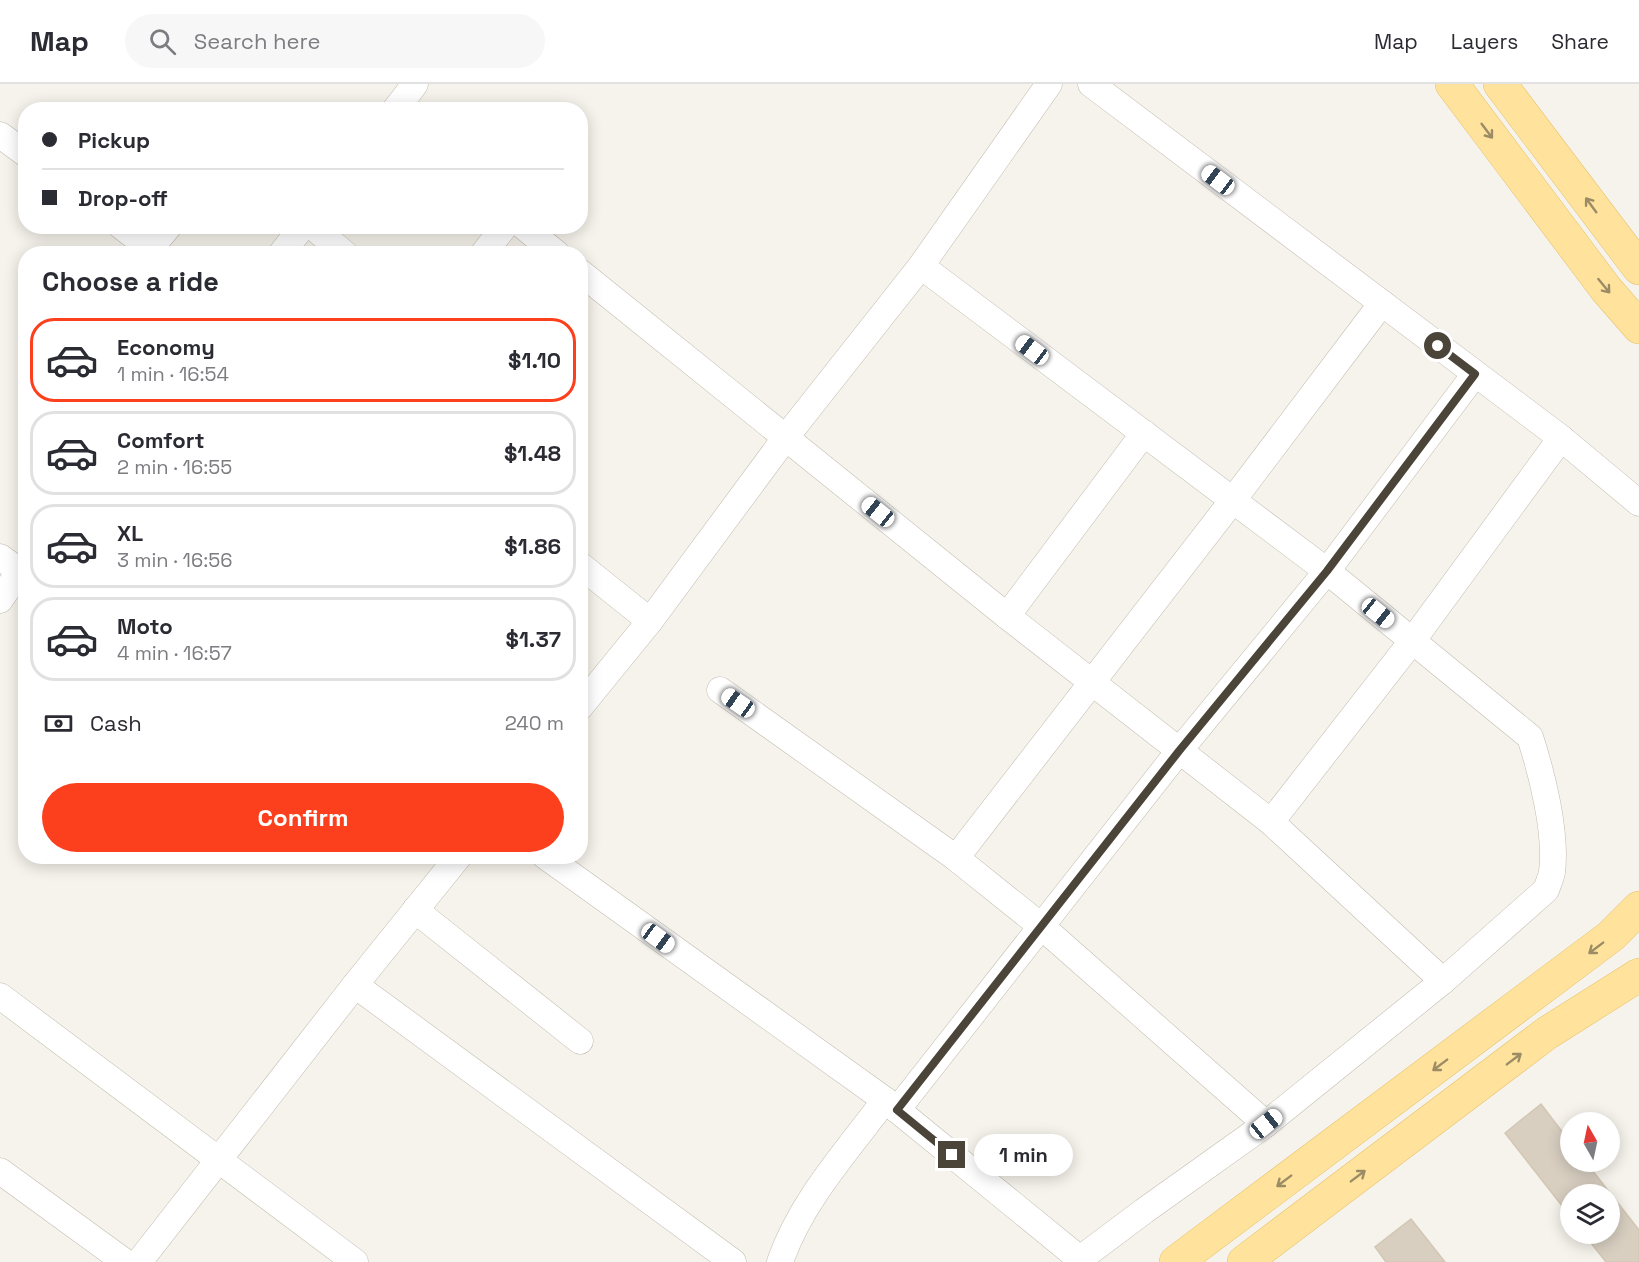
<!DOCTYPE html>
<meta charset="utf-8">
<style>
body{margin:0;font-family:"Space Grotesk",sans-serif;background:#f7f7f7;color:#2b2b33;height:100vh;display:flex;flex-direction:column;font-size:22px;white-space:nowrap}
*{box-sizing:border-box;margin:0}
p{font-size:20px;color:#7c7c81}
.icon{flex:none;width:33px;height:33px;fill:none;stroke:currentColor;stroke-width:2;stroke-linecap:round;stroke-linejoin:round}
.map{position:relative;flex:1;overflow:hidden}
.drawer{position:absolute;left:18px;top:162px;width:570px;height:618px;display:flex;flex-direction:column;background:#fff;border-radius:24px;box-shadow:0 3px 15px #0003}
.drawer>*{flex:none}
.banner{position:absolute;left:18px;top:18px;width:570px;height:132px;border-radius:24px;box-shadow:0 3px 15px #0003;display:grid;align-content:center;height:132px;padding:0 24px;background:#fff}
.needle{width:39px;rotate:351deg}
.buttons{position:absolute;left:1560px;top:1028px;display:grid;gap:12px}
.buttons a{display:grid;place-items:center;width:60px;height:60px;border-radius:50%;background:#fff;box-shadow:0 3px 15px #0003;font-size:30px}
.end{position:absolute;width:27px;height:27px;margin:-14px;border:8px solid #4b4439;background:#fff;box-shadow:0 0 0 3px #fff}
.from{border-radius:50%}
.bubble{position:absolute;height:42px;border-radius:21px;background:#fff;box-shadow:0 3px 15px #0003;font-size:20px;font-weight:700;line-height:42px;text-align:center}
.car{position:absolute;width:18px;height:36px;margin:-18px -9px;border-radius:8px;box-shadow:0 0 4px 2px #0007;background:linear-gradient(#fff 24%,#345 0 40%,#fff 0 76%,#345 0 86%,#fff 0)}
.banner b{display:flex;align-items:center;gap:21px;height:57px;font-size:22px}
.banner b+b{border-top:2px solid #e1e1e2}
.banner i{width:15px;height:15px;background:#2b2b33}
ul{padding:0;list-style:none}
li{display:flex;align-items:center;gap:18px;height:84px;margin:0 12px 9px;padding:0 12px;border:3px solid #e1e1e2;border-radius:24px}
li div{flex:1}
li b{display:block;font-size:22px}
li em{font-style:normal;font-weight:700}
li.selected{border-color:#fc3f1d}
li>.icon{width:54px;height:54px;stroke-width:1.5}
h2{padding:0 24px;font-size:27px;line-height:72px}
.pay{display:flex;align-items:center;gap:15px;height:66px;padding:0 24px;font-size:22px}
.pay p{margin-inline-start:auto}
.button{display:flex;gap:12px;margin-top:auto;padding:12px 24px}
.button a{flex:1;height:69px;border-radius:36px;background:#fc3f1d;color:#fff;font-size:24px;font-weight:700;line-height:69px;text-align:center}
header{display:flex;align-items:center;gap:36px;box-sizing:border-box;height:84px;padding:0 30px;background:#fff;border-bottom:2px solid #e1e1e2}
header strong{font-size:28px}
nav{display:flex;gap:33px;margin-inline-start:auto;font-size:21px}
.search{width:420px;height:54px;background:#f7f7f7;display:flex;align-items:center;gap:15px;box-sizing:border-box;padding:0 21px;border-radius:33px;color:#7c7c81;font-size:22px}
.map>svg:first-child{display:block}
.building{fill:#d8cfc1;stroke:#d3c7b4;stroke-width:1.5}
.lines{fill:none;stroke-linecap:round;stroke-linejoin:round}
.minor-casing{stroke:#c2bbae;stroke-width:27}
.primary-casing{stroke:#e6c16a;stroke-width:34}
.minor{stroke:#fff;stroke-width:26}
.primary{stroke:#ffe39c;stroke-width:33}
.oneway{stroke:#9c8c66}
.route{stroke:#4b4439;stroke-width:8}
</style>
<header>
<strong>Map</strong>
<div class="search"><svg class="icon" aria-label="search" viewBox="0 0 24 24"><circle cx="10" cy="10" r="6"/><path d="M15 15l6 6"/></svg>Search here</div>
<nav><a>Map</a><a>Layers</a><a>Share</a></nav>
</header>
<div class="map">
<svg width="1639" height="1178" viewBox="0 0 1639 1178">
<rect width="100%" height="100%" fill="#f6f3ec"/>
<g class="building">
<polygon points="1541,1020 1570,1058 1570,1077 1585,1077 1639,1146 1639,1178 1606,1178 1583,1149 1610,1149 1610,1110 1570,1110 1570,1132 1505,1049"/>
<polygon points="1411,1135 1445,1178 1386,1178 1375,1163"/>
</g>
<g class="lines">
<defs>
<g id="minor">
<polyline points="1091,0 1561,354 1639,419"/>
<polyline points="395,26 415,0"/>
<polyline points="0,51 26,70"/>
<polyline points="121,142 147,162 154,160 169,142"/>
<polyline points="312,142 345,170"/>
<polyline points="523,142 557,170"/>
<polyline points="281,170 303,142"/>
<polyline points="483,170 505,142"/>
<path d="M921,182l406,305 203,166c12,37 27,96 22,135 -1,6 -4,12 -6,18l-103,91"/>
<polyline points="0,473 26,492"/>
<polyline points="580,481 650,537"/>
<polyline points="0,516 19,488"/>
<polyline points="1007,532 1144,349"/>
<polyline points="720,606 956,774 1041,842 1266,1040"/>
<polyline points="580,623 650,537 786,353 921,182 1049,0"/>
<polyline points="1271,738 1413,556 1561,354"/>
<polyline points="545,772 885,1016 1080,1175 1144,1127 1266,1040 1443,897 1271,738 1007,532 580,188"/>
<polyline points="956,774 1233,416 1382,219"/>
<polyline points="415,826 580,957"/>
<polyline points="355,901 733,1178"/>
<polyline points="0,912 355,1178"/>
<polyline points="897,1026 1179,667 1327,487 1475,290"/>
<polyline points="0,1087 125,1178"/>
<polyline points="139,1178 355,901 459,772"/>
<path d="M780,1178c21,-61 67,-111 105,-162"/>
</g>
<g id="primary">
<polyline points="1452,0 1606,205 1639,243"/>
<polyline points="1500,0 1639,184"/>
<polyline points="1176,1178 1611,852 1639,824"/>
<polyline points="1244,1178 1547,949 1639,891"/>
</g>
</defs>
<use href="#minor" class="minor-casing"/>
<use href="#primary" class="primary-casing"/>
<use href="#minor" class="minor"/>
<use href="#primary" class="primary"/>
</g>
<defs><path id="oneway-shaft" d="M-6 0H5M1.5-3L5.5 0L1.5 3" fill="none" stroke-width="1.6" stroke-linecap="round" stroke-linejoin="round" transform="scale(1.5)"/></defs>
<g class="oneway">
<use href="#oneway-shaft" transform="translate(1487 47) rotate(53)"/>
<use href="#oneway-shaft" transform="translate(1591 121) rotate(-126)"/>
<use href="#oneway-shaft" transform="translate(1604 202) rotate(51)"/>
<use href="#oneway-shaft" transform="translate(1596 864) rotate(143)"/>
<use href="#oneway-shaft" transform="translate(1514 975) rotate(-37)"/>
<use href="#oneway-shaft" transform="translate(1440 981) rotate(143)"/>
<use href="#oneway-shaft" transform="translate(1358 1092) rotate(-37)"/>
<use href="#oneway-shaft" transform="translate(1284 1097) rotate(143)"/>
</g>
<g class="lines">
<polyline class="route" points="952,1071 897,1026 1179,667 1327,487 1475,290 1438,262"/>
</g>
</svg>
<div class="buttons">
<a><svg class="needle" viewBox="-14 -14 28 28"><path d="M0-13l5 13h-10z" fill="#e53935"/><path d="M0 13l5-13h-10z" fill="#7c7c81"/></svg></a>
<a><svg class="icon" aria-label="layers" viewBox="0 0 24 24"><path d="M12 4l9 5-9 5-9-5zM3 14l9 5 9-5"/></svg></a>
</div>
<i class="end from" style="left:1438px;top:262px"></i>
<i class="end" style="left:952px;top:1071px"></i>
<div class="bubble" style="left:974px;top:1050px;width:99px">1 min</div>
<i class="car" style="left:1218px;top:96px;rotate:307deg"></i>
<i class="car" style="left:1032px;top:266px;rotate:307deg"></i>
<i class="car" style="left:878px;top:428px;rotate:309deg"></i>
<i class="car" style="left:1378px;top:529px;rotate:129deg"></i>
<i class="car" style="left:738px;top:619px;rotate:305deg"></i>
<i class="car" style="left:658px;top:854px;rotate:126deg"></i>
<i class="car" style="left:1266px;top:1040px;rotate:51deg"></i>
<div class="banner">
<b><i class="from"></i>Pickup</b>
<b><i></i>Drop-off</b>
</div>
<section class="drawer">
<h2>Choose a ride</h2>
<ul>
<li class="selected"><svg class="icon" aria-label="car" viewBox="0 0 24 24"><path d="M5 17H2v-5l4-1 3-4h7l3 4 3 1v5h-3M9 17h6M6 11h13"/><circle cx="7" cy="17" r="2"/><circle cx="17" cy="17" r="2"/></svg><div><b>Economy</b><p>1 min · 16:54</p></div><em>$1.10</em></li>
<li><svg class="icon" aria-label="car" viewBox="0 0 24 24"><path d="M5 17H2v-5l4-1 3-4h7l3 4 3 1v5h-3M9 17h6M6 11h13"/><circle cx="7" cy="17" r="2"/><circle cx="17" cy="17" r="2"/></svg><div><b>Comfort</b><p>2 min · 16:55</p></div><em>$1.48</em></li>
<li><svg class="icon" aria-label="car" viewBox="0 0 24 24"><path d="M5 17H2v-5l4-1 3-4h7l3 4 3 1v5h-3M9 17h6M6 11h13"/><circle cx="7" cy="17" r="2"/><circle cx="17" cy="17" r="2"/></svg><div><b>XL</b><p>3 min · 16:56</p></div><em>$1.86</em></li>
<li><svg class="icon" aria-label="car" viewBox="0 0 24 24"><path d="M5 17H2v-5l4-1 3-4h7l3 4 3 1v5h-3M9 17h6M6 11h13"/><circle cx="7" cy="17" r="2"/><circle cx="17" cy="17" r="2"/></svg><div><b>Moto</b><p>4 min · 16:57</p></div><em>$1.37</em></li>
</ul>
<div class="pay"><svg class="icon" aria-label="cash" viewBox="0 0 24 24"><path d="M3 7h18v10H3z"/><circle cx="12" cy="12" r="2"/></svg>Cash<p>240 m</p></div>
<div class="button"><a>Confirm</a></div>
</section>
</div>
